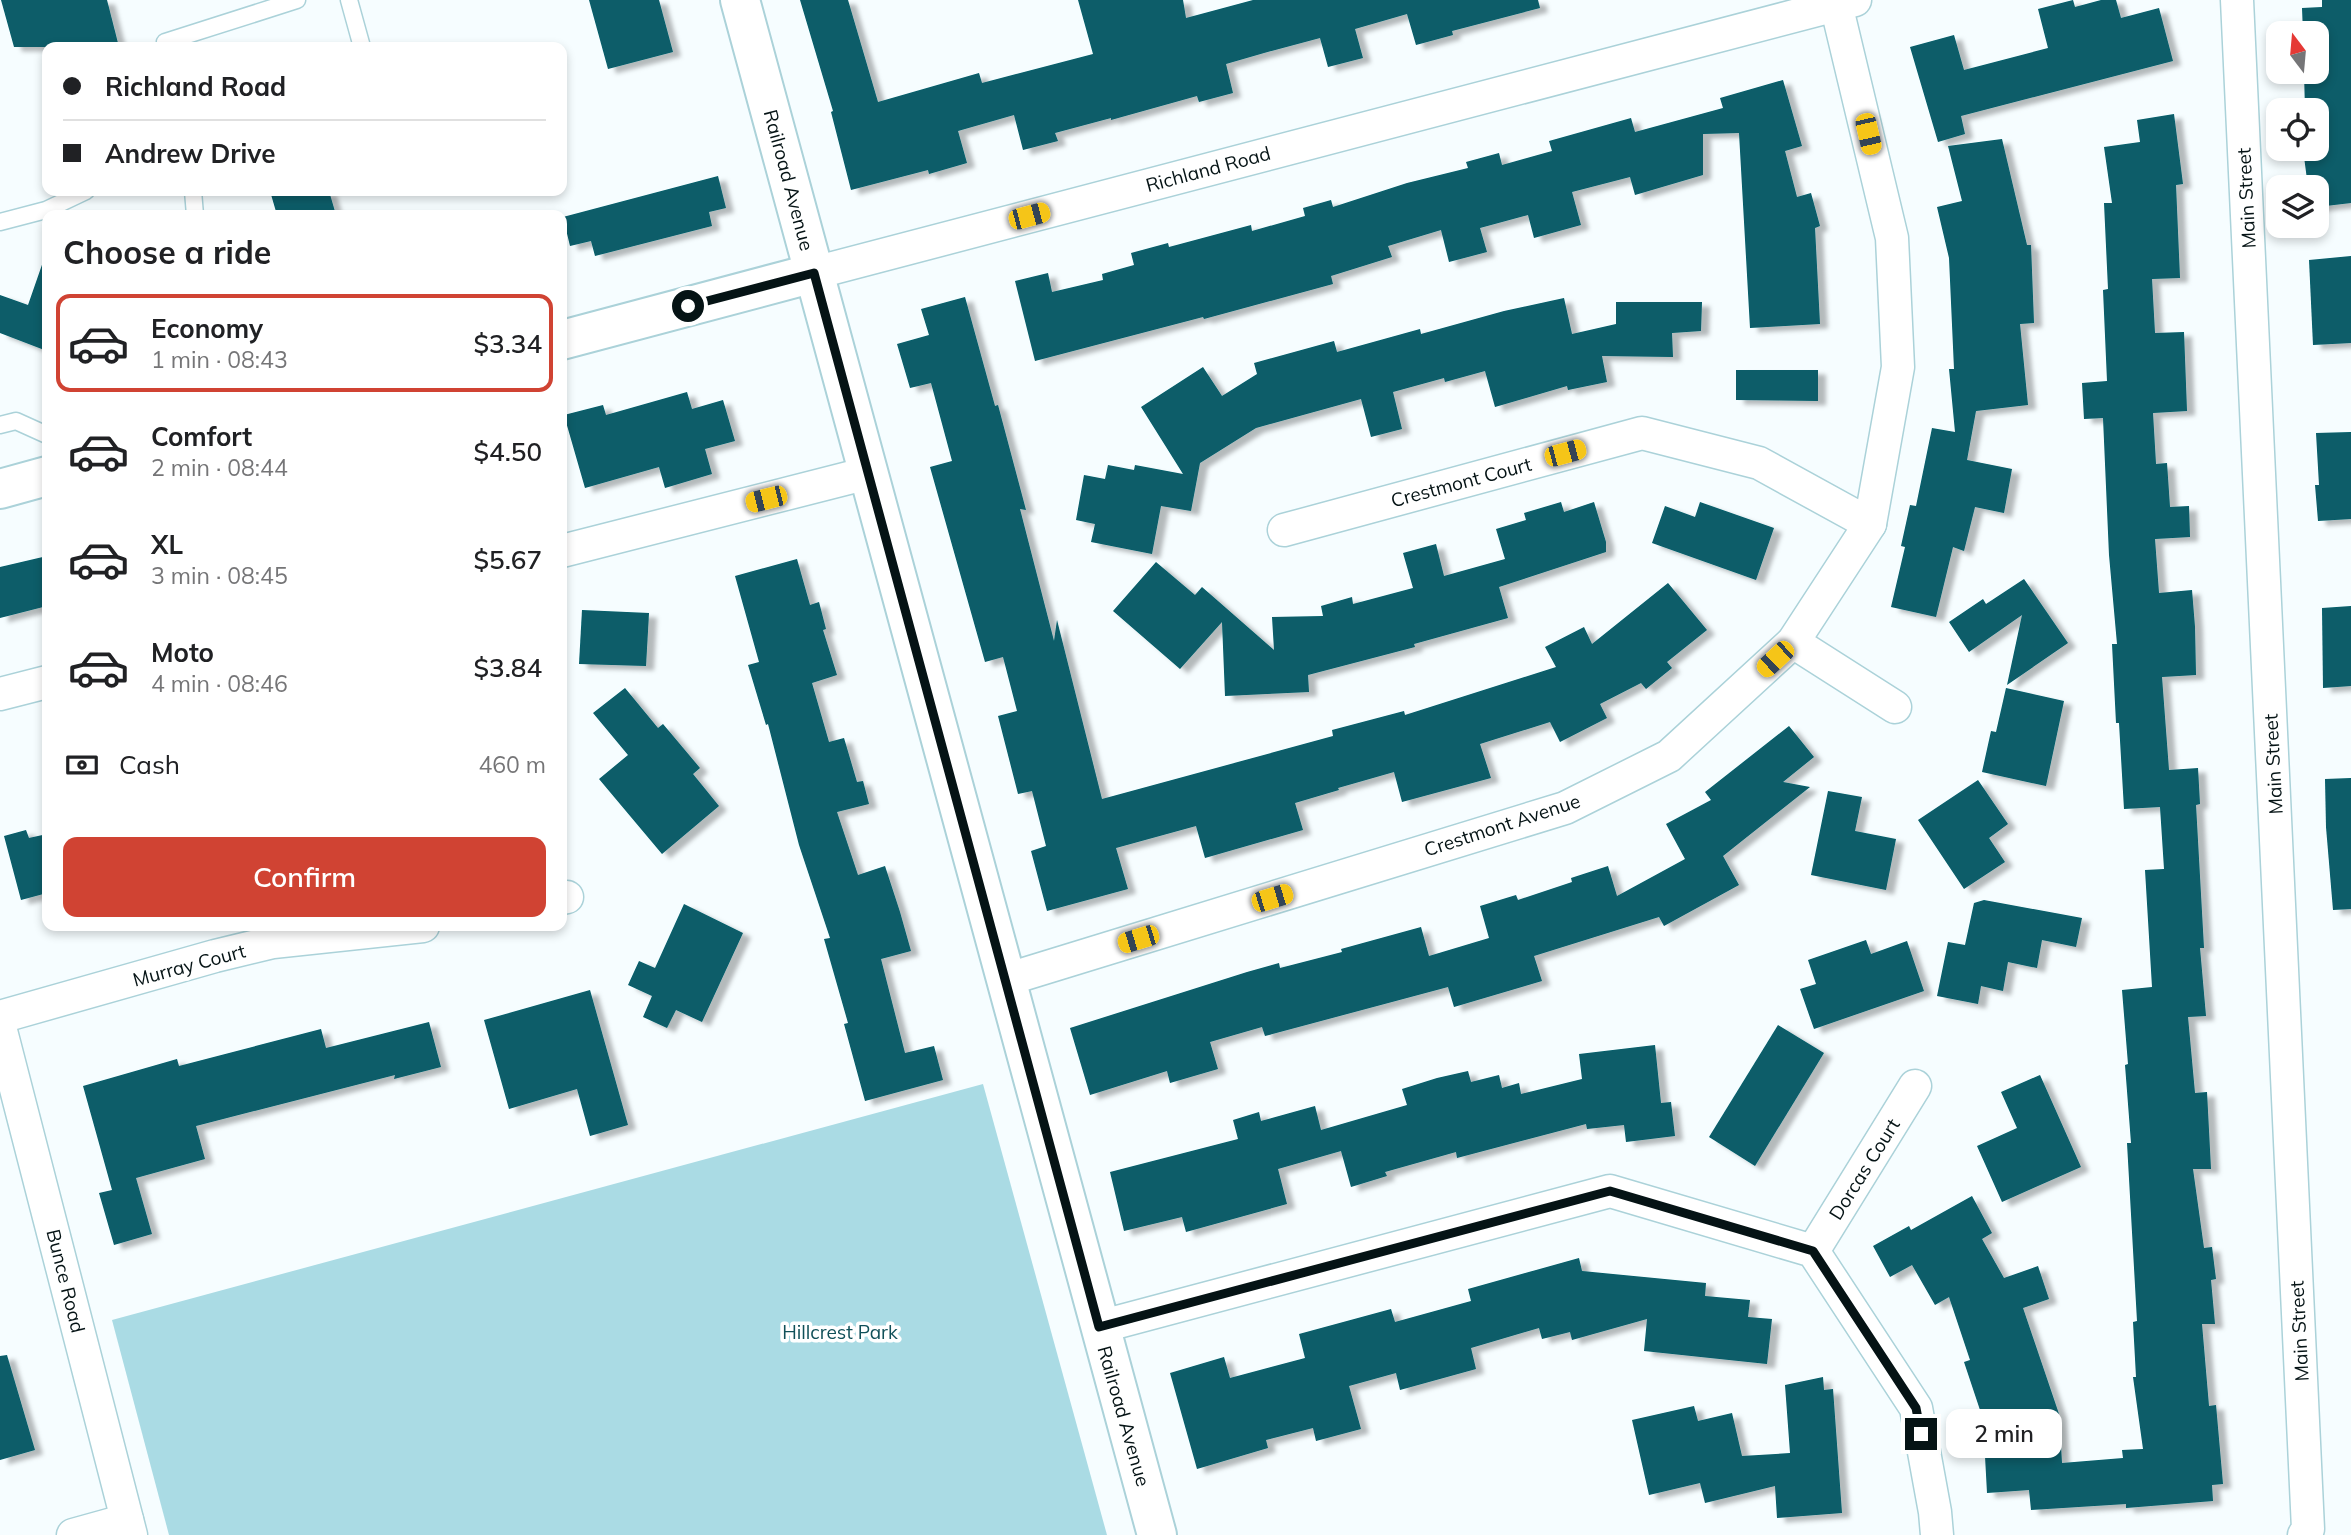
<!DOCTYPE html>
<meta charset="utf-8">
<style>
body{margin:0;font-family:Mulish,sans-serif;background:#f6f6f6;color:#202124;height:100vh;display:flex;flex-direction:column;font-size:26px;white-space:nowrap}
*{box-sizing:border-box;margin:0}
p{font-size:23px;color:#757577}
.icon{flex:none;width:38px;height:38px;fill:none;stroke:currentColor;stroke-width:2;stroke-linecap:round;stroke-linejoin:round}
.map{position:relative;flex:1;overflow:hidden}
.sheet{position:absolute;left:42px;top:210px;width:525px;height:721px;display:flex;flex-direction:column;background:#fff;border-radius:14px;box-shadow:0 4px 10px #0003}
.sheet>*{flex:none}
.banner{position:absolute;left:42px;top:42px;width:525px;height:154px;border-radius:14px;box-shadow:0 4px 10px #0003;display:grid;align-content:center;height:154px;padding:0 21px;background:#fff}
.needle{width:46px;rotate:344deg}
.buttons{position:absolute;left:2266px;top:21px;display:grid;gap:14px}
.buttons a{display:grid;place-items:center;width:63px;height:63px;border-radius:14px;background:#fff;box-shadow:0 4px 10px #0003;font-size:35px}
.end{position:absolute;width:32px;height:32px;margin:-16px;border:9px solid #051315;background:#fff;box-shadow:0 0 0 4px #fff}
.from{border-radius:50%}
.bubble{position:absolute;height:49px;border-radius:14px;background:#fff;box-shadow:0 4px 10px #0003;font-size:23px;font-weight:600;line-height:49px;text-align:center}
.car{position:absolute;width:21px;height:42px;margin:-21px -10px;border-radius:9px;box-shadow:0 0 5px 2px #0007;background:linear-gradient(#f5c518 24%,#345 0 40%,#f5c518 0 76%,#345 0 86%,#f5c518 0)}
.banner b{display:flex;align-items:center;gap:24px;height:66px;font-size:26px}
.banner b+b{border-top:2px solid #e0e0e0}
.banner i{width:18px;height:18px;background:#202124}
ul{padding:0;list-style:none}
li{display:flex;align-items:center;gap:21px;height:98px;margin:0 14px 10px;padding:0 7px;border:4px solid transparent;border-radius:14px}
li div{flex:1}
li b{display:block;font-size:26px}
li em{font-style:normal;font-weight:600}
li.on{border-color:#d04333}
li>.icon{width:63px;height:63px;stroke-width:1.5}
h2{padding:0 21px;font-size:32px;line-height:84px}
.pay{display:flex;align-items:center;gap:18px;height:77px;padding:0 21px;font-size:26px}
.pay p{margin-inline-start:auto}
.primary-button{display:flex;gap:14px;margin-top:auto;padding:14px 21px}
.primary-button a{flex:1;height:80px;border-radius:14px;background:#d04333;color:#fff;font-size:28px;font-weight:600;line-height:80px;text-align:center}
.map>svg:first-child{display:block}
.green{fill:#aadbe4}
.building{fill:#075d69;filter:url(#shadow)}
.lines{fill:none;stroke-linecap:round;stroke-linejoin:round}
.service-casing{stroke:#abd2d9;stroke-width:19}
.minor-casing{stroke:#abd2d9;stroke-width:35}
.tertiary-casing{stroke:#abd2d9;stroke-width:42}
.service{stroke:#fff;stroke-width:16}
.minor{stroke:#fff;stroke-width:32}
.tertiary{stroke:#fff;stroke-width:38}
.route{stroke:#051315;stroke-width:9}
.labels{text-anchor:middle;stroke-width:7;stroke-linejoin:round;paint-order:stroke}
.street-label{font-size:19px;fill:#051315;stroke:#fff}
.park-label{font-size:19px;fill:#105059;stroke:#fff}
</style>
<div class="map">
<svg width="2351" height="1535" viewBox="0 0 2351 1535">
<defs>
<filter id="shadow"><feDropShadow dx="8" dy="4.5" stdDeviation="2" flood-color="#0004"/></filter>
</defs>
<rect width="100%" height="100%" fill="#f6fdff"/>
<polygon class="green" points="983,1084 1107,1535 169,1535 112,1320"/>
<g class="building">
<polygon points="1,0 107,0 119,47 14,47"/>
<polygon points="589,0 659,0 673,52 608,69"/>
<polygon points="800,0 848,0 878,102 979,73 982,83 1093,54 1078,0 1183,0 1186,18 1253,0 1538,0 1540,8 1452,31 1453,35 1416,45 1407,14 1355,29 1363,58 1328,67 1320,38 1264,53 1226,64 1233,93 1199,102 1197,96 1111,120 1111,118 1055,133 1058,141 1023,150 1014,115 958,131 967,163 929,174 928,170 851,190 831,112 833,111"/>
<polygon points="2073,0 2075,7 2101,0 2116,0 2121,18 2159,8 2173,61 1961,116 1965,134 1938,142 1910,47 1954,35 1964,70 2048,48 2038,9"/>
<polygon points="2322,0 2351,0 2351,203 2317,207 2317,187 2308,187 2303,149 2317,149 2317,110 2305,110 2304,72 2317,72 2317,33 2303,33 2302,8 2322,7"/>
<polygon points="1783,80 1802,146 1785,151 1797,197 1811,193 1820,226 1815,228 1820,324 1750,328 1739,133 1703,134 1703,175 1635,195 1630,177 1572,192 1581,225 1534,238 1528,215 1480,228 1487,252 1449,262 1441,230 1388,246 1392,257 1331,276 1333,284 1204,319 1203,317 1035,361 1015,281 1048,273 1052,292 1103,280 1102,274 1134,265 1131,253 1168,243 1169,247 1251,225 1252,231 1305,216 1303,208 1331,200 1333,207 1407,183 1468,168 1466,162 1499,153 1502,165 1552,151 1549,141 1631,118 1635,132 1723,108 1720,98"/>
<polygon points="2174,114 2183,184 2176,185 2180,278 2152,279 2155,333 2184,332 2187,411 2153,413 2156,464 2167,463 2170,507 2189,506 2190,537 2155,539 2159,593 2192,590 2195,627 2196,675 2162,677 2169,770 2198,768 2200,804 2196,805 2204,948 2200,948 2206,1016 2188,1017 2195,1093 2207,1092 2211,1169 2193,1169 2204,1248 2212,1247 2216,1279 2211,1280 2215,1324 2202,1324 2209,1406 2216,1405 2223,1484 2212,1485 2213,1501 2126,1508 2126,1504 2031,1510 2029,1490 1987,1493 1983,1419 1964,1362 1970,1360 1949,1297 1935,1305 1912,1265 1890,1277 1873,1246 1909,1226 1911,1230 1972,1196 1992,1233 1982,1239 2004,1278 2038,1266 2049,1299 2023,1308 2059,1414 2062,1463 2123,1458 2122,1450 2143,1449 2133,1377 2136,1377 2133,1322 2137,1321 2127,1143 2131,1143 2125,1065 2128,1064 2122,990 2152,987 2145,870 2164,869 2160,807 2124,809 2119,723 2116,723 2112,644 2117,644 2109,555 2103,418 2084,419 2082,383 2107,381 2103,290 2108,289 2104,203 2112,203 2104,147 2140,142 2137,120"/>
<polygon points="2002,139 2027,245 2031,245 2034,323 2020,324 2028,405 1976,411 1967,460 2012,469 2004,513 1975,507 1964,551 1953,547 1936,617 1891,607 1905,547 1901,546 1910,505 1916,506 1932,428 1955,432 1949,369 1954,369 1949,258 1937,207 1962,201 1948,146"/>
<polygon points="718,176 726,208 709,212 712,226 595,256 591,241 570,246 563,217"/>
<polygon points="270,191 329,191 336,215 277,215"/>
<polygon points="2351,256 2351,343 2313,345 2309,260"/>
<polygon points="44,259 47,260 47,351 0,333 0,295 28,305"/>
<polygon points="965,297 995,406 998,405 1026,510 1020,509 1054,641 1057,620 1102,799 1333,736 1332,730 1404,711 1405,715 1556,667 1545,647 1584,627 1592,644 1668,583 1707,630 1667,662 1672,668 1646,689 1641,683 1600,704 1607,718 1560,742 1550,722 1480,744 1491,778 1402,802 1394,772 1338,788 1339,790 1295,803 1303,830 1205,858 1196,826 1116,848 1128,889 1047,911 1031,851 1046,846 1032,791 1018,794 998,716 1017,711 1003,657 985,662 930,467 952,461 931,383 910,388 897,344 929,335 921,309"/>
<polygon points="1564,298 1572,334 1616,324 1616,302 1702,302 1701,331 1672,333 1673,357 1602,356 1607,382 1568,390 1567,386 1495,407 1485,371 1445,382 1444,378 1393,392 1402,429 1371,437 1361,399 1256,428 1200,463 1191,511 1161,506 1152,554 1091,542 1095,524 1076,520 1084,475 1105,479 1108,465 1134,470 1135,465 1183,474 1141,407 1203,367 1222,396 1257,374 1254,363 1334,341 1337,352 1420,329 1421,334 1504,311"/>
<polygon points="1736,370 1818,370 1818,401 1736,400"/>
<polygon points="687,392 692,409 723,400 735,441 705,449 712,474 665,488 659,467 585,488 564,415 603,405 606,415"/>
<polygon points="2351,432 2351,519 2318,521 2315,485 2319,485 2316,433"/>
<polygon points="1561,502 1564,512 1594,502 1606,542 1606,552 1499,587 1508,618 1414,644 1415,647 1308,675 1309,692 1225,696 1222,622 1180,669 1113,611 1156,562 1195,595 1202,587 1274,650 1272,617 1323,616 1321,606 1352,597 1353,604 1413,588 1403,553 1436,544 1444,576 1505,559 1496,529 1526,520 1524,513"/>
<polygon points="1700,502 1774,528 1756,580 1652,543 1665,506 1695,517"/>
<polygon points="47,556 47,606 0,618 0,567"/>
<polygon points="797,559 810,605 819,602 826,629 823,630 837,675 812,683 829,742 844,738 857,782 863,781 869,804 837,812 858,875 885,866 900,912 911,951 881,959 905,1053 934,1046 943,1080 865,1101 844,1024 848,1023 824,939 830,938 799,845 768,724 766,725 748,665 759,662 735,576"/>
<polygon points="2024,579 2068,643 2007,685 2022,615 1969,652 1949,622 1983,599 1986,604"/>
<polygon points="2351,606 2351,686 2323,688 2322,608"/>
<polygon points="582,610 649,613 646,666 579,664"/>
<polygon points="625,688 658,728 663,724 700,768 693,774 719,806 662,854 599,779 628,755 593,713"/>
<polygon points="2006,688 2064,701 2046,786 1982,772 1991,731 1996,732"/>
<polygon points="1789,726 1814,757 1783,782 1810,787 1723,856 1739,885 1664,926 1659,917 1534,956 1542,981 1454,1007 1448,987 1265,1036 1262,1027 1210,1042 1218,1069 1170,1083 1167,1071 1090,1095 1070,1028 1247,972 1279,963 1280,968 1342,952 1341,949 1421,927 1429,956 1489,938 1480,906 1516,895 1518,900 1572,882 1571,878 1608,866 1617,896 1685,859 1666,824 1711,800 1705,792"/>
<polygon points="2351,778 2351,909 2333,910 2326,827 2325,779"/>
<polygon points="1978,780 2008,824 1989,838 2005,862 1964,889 1918,820"/>
<polygon points="1828,791 1862,797 1855,831 1896,839 1886,890 1811,875"/>
<polygon points="26,830 29,838 47,834 47,893 21,900 4,836"/>
<polygon points="1984,900 2082,918 2076,947 2042,940 2037,968 2008,962 2003,991 1981,986 1978,1004 1937,996 1948,942 1965,945 1974,903"/>
<polygon points="684,904 743,933 702,1022 676,1010 667,1028 643,1017 652,996 628,985 639,961 655,968"/>
<polygon points="1866,940 1871,954 1907,941 1924,991 1814,1029 1800,989 1816,984 1808,960"/>
<polygon points="590,990 628,1125 590,1136 577,1089 509,1109 484,1020"/>
<polygon points="429,1022 441,1067 394,1079 395,1075 196,1126 205,1159 136,1178 152,1234 114,1245 99,1193 112,1190 83,1086 177,1059 179,1066 321,1029 326,1048"/>
<polygon points="1778,1025 1824,1053 1755,1166 1709,1137"/>
<polygon points="1655,1045 1661,1103 1671,1102 1675,1136 1626,1142 1624,1125 1587,1129 1586,1124 1457,1158 1456,1152 1385,1172 1387,1176 1351,1187 1341,1151 1278,1169 1287,1204 1186,1232 1182,1217 1124,1231 1110,1172 1238,1139 1233,1120 1259,1112 1261,1121 1315,1106 1321,1130 1407,1105 1402,1089 1437,1078 1468,1071 1471,1082 1499,1075 1502,1088 1519,1083 1521,1094 1582,1079 1579,1054"/>
<polygon points="2040,1075 2081,1167 2002,1202 1977,1146 2017,1128 2001,1092"/>
<polygon points="1579,1258 1582,1271 1706,1283 1705,1296 1750,1300 1748,1317 1772,1319 1767,1364 1644,1351 1647,1319 1572,1340 1570,1332 1542,1339 1539,1328 1471,1348 1476,1369 1400,1390 1396,1373 1349,1386 1361,1429 1316,1441 1313,1428 1266,1440 1268,1448 1197,1469 1170,1373 1224,1357 1230,1378 1305,1358 1299,1334 1391,1309 1395,1322 1471,1301 1468,1289"/>
<polygon points="7,1355 35,1450 0,1460 0,1356"/>
<polygon points="1823,1377 1824,1390 1833,1389 1842,1513 1777,1518 1775,1486 1705,1503 1700,1483 1649,1495 1632,1420 1694,1406 1698,1421 1732,1413 1742,1456 1790,1453 1785,1385"/>
</g>
<g class="lines">
<defs>
<g id="service">
<polyline points="349,0 362,47"/>
<polyline points="167,47 165,42 297,0"/>
<polyline points="193,191 195,215"/>
<polyline points="0,222 46,210 86,191"/>
<polyline points="0,425 16,421 47,435"/>
</g>
<g id="minor">
<polyline points="2237,0 2308,1529 2304,1535"/>
<polyline points="814,273 1855,0"/>
<polyline points="1284,530 1642,433 1759,463 1870,524"/>
<polyline points="562,551 868,473"/>
<polyline points="1793,642 1895,707"/>
<polyline points="0,694 47,682"/>
<polyline points="562,898 567,897"/>
<polyline points="1005,980 1565,808 1669,756 1793,642 1870,524 1898,367 1892,238 1835,0"/>
<polyline points="0,1017 215,956 273,942 423,926"/>
<polyline points="0,1027 131,1535"/>
<polyline points="1813,1251 1915,1086"/>
<polyline points="1099,1327 1610,1191 1813,1251 1916,1408 1935,1512 1937,1535"/>
<polyline points="73,1535 127,1520"/>
</g>
<g id="tertiary">
<polyline points="740,0 1157,1535"/>
<polyline points="562,340 814,273"/>
<polyline points="0,489 47,476"/>
</g>
</defs>
<use href="#service" class="service-casing"/>
<use href="#minor" class="minor-casing"/>
<use href="#tertiary" class="tertiary-casing"/>
<use href="#service" class="service"/>
<use href="#minor" class="minor"/>
<use href="#tertiary" class="tertiary"/>
</g>
<g class="lines">
<polyline class="route" points="688,306 814,273 1099,1327 1610,1191 1813,1251 1916,1408 1921,1434"/>
</g>
<g class="labels">
<g class="street-label">
<text transform="translate(1208 169) rotate(-15)" y="7">Richland Road</text>
<text transform="translate(789 180) rotate(75)" y="7">Railroad Avenue</text>
<text transform="translate(2246 198) rotate(-93)" y="7">Main Street</text>
<text transform="translate(1461 482) rotate(-15)" y="7">Crestmont Court</text>
<text transform="translate(2273 764) rotate(-93)" y="7">Main Street</text>
<text transform="translate(1502 825) rotate(-18)" y="7">Crestmont Avenue</text>
<text transform="translate(189 965) rotate(-15)" y="7">Murray Court</text>
<text transform="translate(1864 1169) rotate(-58)" y="7">Dorcas Court</text>
<text transform="translate(66 1281) rotate(76)" y="7">Bunce Road</text>
<text transform="translate(2299 1331) rotate(-93)" y="7">Main Street</text>
<text transform="translate(1124 1416) rotate(74)" y="7">Railroad Avenue</text>
</g>
<g class="park-label">
<text x="840" y="1339">Hillcrest Park</text>
</g>
</g>
</svg>
<div class="buttons">
<a><svg class="needle" viewBox="-14 -14 28 28"><path d="M0-13l5 13h-10z" fill="#e53935"/><path d="M0 13l5-13h-10z" fill="#757577"/></svg></a>
<a><svg class="icon" aria-label="locate" viewBox="0 0 24 24"><circle cx="12" cy="12" r="6"/><path d="M12 2v4M12 18v4M2 12h4M18 12h4"/></svg></a>
<a><svg class="icon" aria-label="layers" viewBox="0 0 24 24"><path d="M12 4l9 5-9 5-9-5zM3 14l9 5 9-5"/></svg></a>
</div>
<i class="end from" style="left:688px;top:306px"></i>
<i class="end" style="left:1921px;top:1434px"></i>
<div class="bubble" style="left:1946px;top:1409px;width:116px">2 min</div>
<i class="car" style="left:1868px;top:134px;rotate:167deg"></i>
<i class="car" style="left:1029px;top:216px;rotate:75deg"></i>
<i class="car" style="left:1565px;top:453px;rotate:75deg"></i>
<i class="car" style="left:766px;top:499px;rotate:256deg"></i>
<i class="car" style="left:1775px;top:659px;rotate:227deg"></i>
<i class="car" style="left:1272px;top:898px;rotate:73deg"></i>
<i class="car" style="left:1138px;top:939px;rotate:253deg"></i>
<div class="banner">
<b><i class="from"></i>Richland Road</b>
<b><i></i>Andrew Drive</b>
</div>
<section class="sheet">
<h2>Choose a ride</h2>
<ul>
<li class="on"><svg class="icon" aria-label="car" viewBox="0 0 24 24"><path d="M5 17H2v-5l4-1 3-4h7l3 4 3 1v5h-3M9 17h6M6 11h13"/><circle cx="7" cy="17" r="2"/><circle cx="17" cy="17" r="2"/></svg><div><b>Economy</b><p>1 min · 08:43</p></div><em>$3.34</em></li>
<li><svg class="icon" aria-label="car" viewBox="0 0 24 24"><path d="M5 17H2v-5l4-1 3-4h7l3 4 3 1v5h-3M9 17h6M6 11h13"/><circle cx="7" cy="17" r="2"/><circle cx="17" cy="17" r="2"/></svg><div><b>Comfort</b><p>2 min · 08:44</p></div><em>$4.50</em></li>
<li><svg class="icon" aria-label="car" viewBox="0 0 24 24"><path d="M5 17H2v-5l4-1 3-4h7l3 4 3 1v5h-3M9 17h6M6 11h13"/><circle cx="7" cy="17" r="2"/><circle cx="17" cy="17" r="2"/></svg><div><b>XL</b><p>3 min · 08:45</p></div><em>$5.67</em></li>
<li><svg class="icon" aria-label="car" viewBox="0 0 24 24"><path d="M5 17H2v-5l4-1 3-4h7l3 4 3 1v5h-3M9 17h6M6 11h13"/><circle cx="7" cy="17" r="2"/><circle cx="17" cy="17" r="2"/></svg><div><b>Moto</b><p>4 min · 08:46</p></div><em>$3.84</em></li>
</ul>
<div class="pay"><svg class="icon" aria-label="cash" viewBox="0 0 24 24"><path d="M3 7h18v10H3z"/><circle cx="12" cy="12" r="2"/></svg>Cash<p>460 m</p></div>
<div class="primary-button"><a>Confirm</a></div>
</section>
</div>
